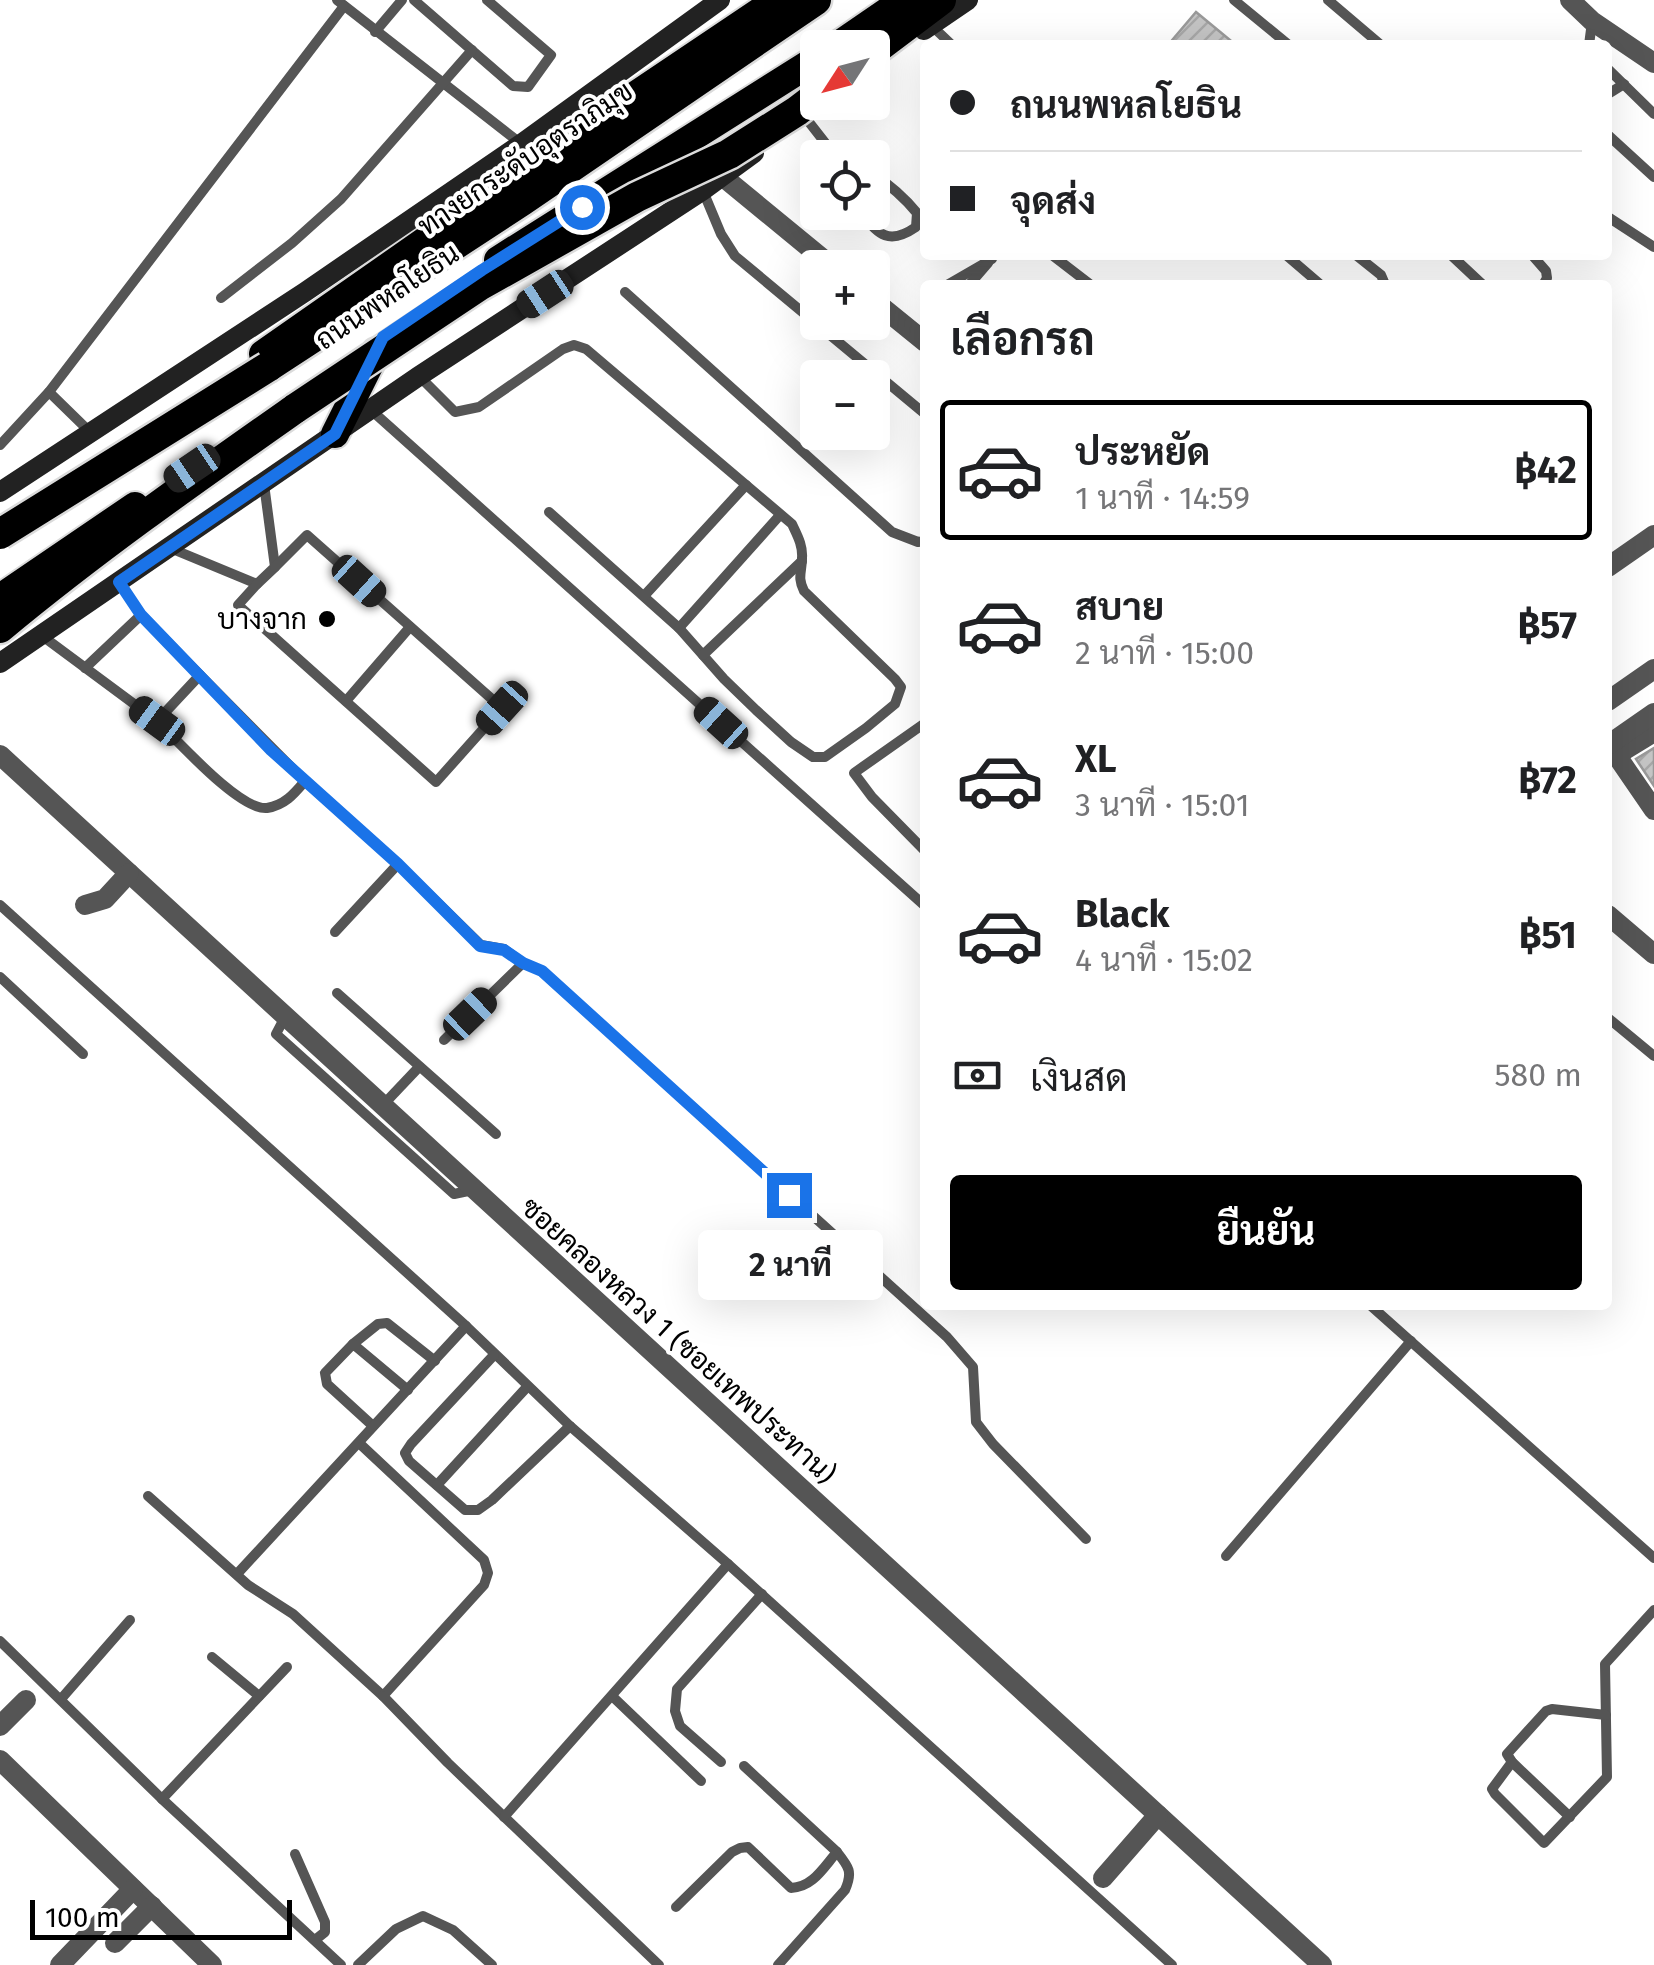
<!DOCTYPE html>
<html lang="th">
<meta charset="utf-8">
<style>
body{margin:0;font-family:"Fira Sans",Sarabun,sans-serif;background:#f2f2f2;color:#202124;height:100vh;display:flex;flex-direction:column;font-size:38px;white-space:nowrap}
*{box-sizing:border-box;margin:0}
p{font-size:32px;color:#757577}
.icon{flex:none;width:55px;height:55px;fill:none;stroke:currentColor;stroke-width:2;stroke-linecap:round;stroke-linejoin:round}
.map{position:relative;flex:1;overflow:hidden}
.side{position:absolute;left:920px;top:280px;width:692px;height:1030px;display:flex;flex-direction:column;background:#fff;border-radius:10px;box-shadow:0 10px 40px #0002}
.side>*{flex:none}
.guide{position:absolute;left:920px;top:40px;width:692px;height:220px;border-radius:10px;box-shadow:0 10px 40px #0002;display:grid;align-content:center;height:220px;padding:0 30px;background:#fff}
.needle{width:65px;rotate:234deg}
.buttons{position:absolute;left:800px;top:30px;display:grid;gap:20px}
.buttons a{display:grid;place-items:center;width:90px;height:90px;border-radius:10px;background:#fff;box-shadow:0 10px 40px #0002;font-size:50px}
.scale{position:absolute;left:30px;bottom:25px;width:262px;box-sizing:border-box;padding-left:10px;border:5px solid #000;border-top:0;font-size:28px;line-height:35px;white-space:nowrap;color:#000;-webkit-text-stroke:8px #fff;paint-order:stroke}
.end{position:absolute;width:45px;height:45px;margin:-22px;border:12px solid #1a73e8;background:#fff;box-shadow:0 0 0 5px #fff}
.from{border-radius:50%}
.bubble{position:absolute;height:70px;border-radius:10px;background:#fff;box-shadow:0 10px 40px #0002;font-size:32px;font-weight:700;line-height:70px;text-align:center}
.car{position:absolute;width:30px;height:60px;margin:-30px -15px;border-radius:12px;box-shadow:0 0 8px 2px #0007;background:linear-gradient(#222 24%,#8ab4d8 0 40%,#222 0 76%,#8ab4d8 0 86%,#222 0)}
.guide b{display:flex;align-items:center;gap:35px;height:95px;font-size:38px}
.guide b+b{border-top:2px solid #e0e0e0}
.guide i{width:25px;height:25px;background:#202124}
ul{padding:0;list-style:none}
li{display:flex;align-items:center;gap:30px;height:140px;margin:0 20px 15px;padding:0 10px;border:5px solid transparent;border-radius:10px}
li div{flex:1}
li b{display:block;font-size:38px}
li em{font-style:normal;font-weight:700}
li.active{border-color:#000}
li>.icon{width:90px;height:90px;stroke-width:1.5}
h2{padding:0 30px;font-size:45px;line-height:120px}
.pay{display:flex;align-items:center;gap:25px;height:110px;padding:0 30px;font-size:38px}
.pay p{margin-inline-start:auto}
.cta{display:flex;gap:20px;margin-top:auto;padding:20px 30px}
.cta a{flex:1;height:115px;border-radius:10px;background:#000;color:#fff;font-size:40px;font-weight:700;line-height:115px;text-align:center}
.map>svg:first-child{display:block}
.building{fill:url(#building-hatch);stroke:#999;stroke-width:2.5}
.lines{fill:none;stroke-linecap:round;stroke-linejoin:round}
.trunk-casing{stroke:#dbdbdb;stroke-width:32}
.motorway-casing{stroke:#dbdbdb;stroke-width:35}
.service{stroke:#555;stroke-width:10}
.minor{stroke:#555;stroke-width:20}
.secondary{stroke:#222;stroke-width:20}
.trunk{stroke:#000;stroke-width:28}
.motorway{stroke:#000;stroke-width:30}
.motorway-bridge-casing{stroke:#dbdbdb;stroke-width:35;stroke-linecap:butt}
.motorway-bridge{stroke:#000;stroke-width:30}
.route{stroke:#1a73e8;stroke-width:12}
.poi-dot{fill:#000;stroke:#fff;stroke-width:4}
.labels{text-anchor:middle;stroke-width:8;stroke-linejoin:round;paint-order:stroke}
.street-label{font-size:28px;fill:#000;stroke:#fff}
.poi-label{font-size:28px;fill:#000;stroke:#fff;text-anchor:end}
</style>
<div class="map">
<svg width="1654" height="1965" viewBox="0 0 1654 1965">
<defs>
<pattern id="building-hatch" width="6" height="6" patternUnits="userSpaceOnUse" patternTransform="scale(2.5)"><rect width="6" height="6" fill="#c4c4c4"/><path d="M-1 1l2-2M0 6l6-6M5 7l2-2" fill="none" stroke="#a7a7a7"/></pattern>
</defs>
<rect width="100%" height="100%" fill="#fff"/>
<g class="building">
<polygon points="1196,12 1236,45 1168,45"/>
<polygon points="1654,748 1654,786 1636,759"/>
</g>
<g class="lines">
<defs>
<g id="trunk">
<polyline points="834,48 904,0"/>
<polyline points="498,260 818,58"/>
<polyline points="263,354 585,129 777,0"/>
<polyline points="335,434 376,352"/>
<polyline points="0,598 135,506"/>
</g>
<g id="motorway">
<polyline points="872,52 941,0"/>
<polyline points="268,367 522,201 816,0"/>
<path d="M0,628c95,-79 195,-149 296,-220"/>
</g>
</defs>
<use href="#trunk" class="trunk-casing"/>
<use href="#motorway" class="motorway-casing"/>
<g class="service">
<polyline points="337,0 520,143"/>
<polyline points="414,0 513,86 528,87 551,55 487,0"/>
<polyline points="1234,0 1289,45"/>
<polyline points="1328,0 1381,45"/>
<polyline points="932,26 952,45"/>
<polyline points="375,32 402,0"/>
<polyline points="1589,45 1592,22"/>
<polyline points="1608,69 1654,114"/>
<polyline points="1608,94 1624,84"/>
<polyline points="805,117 837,158"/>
<polyline points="1608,135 1654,177"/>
<polyline points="703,191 721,234 735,256 925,414"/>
<path d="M861,212c17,24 29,33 55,15l1,-14c-13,-16 -27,-28 -45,-40"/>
<polyline points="1608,217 1654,247"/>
<polyline points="1052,255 1091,285"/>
<polyline points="1286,255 1321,285"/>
<polyline points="1356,255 1381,275 1384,282 1381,285"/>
<polyline points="1451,255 1483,285"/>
<polyline points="1532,255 1546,271 1547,278 1543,285"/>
<polyline points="947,285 992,259"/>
<polyline points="969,285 988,263"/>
<polyline points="625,292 892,532 918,542 925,541"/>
<polyline points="221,298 292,243 341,199 472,50"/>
<path d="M419,376l36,36 24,-5 84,-58 11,-4 12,4 206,175c5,11 11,21 10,34 0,14 -5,19 2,33l91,88 6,8 -6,17 -29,24 -41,29h-12l-22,-15 -35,-32 -32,-31 -45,-51 -130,-116"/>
<polyline points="49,392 90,432"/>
<polyline points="371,410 925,906"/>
<polyline points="0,445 49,392 344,6"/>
<polyline points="170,548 257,584 275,567 264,484"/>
<polyline points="257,584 238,605 436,782 502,708 307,535 275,567"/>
<polyline points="644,596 746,485"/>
<polyline points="679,628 780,515"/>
<polyline points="41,635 157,721 200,675 141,615 119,582"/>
<polyline points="703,655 802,561"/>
<polyline points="85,668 141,615"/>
<polyline points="346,701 410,627"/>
<path d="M157,721c21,20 83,90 110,87 18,-3 27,-14 38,-27l-105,-106"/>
<polyline points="925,723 854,773 872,797 925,851"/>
<polyline points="305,781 398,864 481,945 504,949 523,963 542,971 947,1337 973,1367 976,1422 993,1444 1086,1539"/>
<polyline points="0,905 466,1326 570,1426 728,1564 1172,1965"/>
<polyline points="335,932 398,864"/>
<polyline points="0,977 83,1054"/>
<polyline points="337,993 496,1134"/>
<polyline points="285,1017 276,1034 454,1194 473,1190"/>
<polyline points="1608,1018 1654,1056"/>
<polyline points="444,1040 523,963"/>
<polyline points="383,1105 419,1067"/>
<polyline points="1370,1305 1654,1558"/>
<polyline points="353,1344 378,1324 387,1323 435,1361"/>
<polyline points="494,1355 411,1444 405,1453 409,1461 465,1510 478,1510 492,1500 570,1426"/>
<polyline points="373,1426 327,1384 325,1373 353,1344 408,1390"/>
<polyline points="437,1485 527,1387"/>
<polyline points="148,1496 248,1585 293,1614 383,1696 484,1585 488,1573 484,1560 359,1443"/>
<polyline points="1226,1556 1411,1341"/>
<polyline points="237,1574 466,1326"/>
<polyline points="0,1641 162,1799 341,1965"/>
<polyline points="212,1657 259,1696"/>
<polyline points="383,1696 448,1763 659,1965"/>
<polyline points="612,1696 701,1781"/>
<polyline points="61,1699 130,1620"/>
<polyline points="721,1762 680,1726 675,1711 677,1689 762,1594"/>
<polyline points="1512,1762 1492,1789 1495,1794 1544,1843 1607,1777 1605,1664 1654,1610"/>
<path d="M744,1766l93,86c12,15 16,20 8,38l-67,75"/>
<polyline points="162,1799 287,1667"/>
<polyline points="504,1817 728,1564"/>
<polyline points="1570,1817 1512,1762 1507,1754 1546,1711 1552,1709 1606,1715"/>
<polyline points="295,1854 325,1922 325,1932 315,1940"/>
<path d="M676,1907l56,-55 8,-4 8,-1 43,41c22,-1 32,-20 46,-36"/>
<polyline points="358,1965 396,1929 423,1916 453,1930 492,1965"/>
</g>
<g class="minor">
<polyline points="1570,0 1592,21 1654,63"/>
<polyline points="722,176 834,268"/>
<polyline points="872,299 925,342"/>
<polyline points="1608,567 1654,535"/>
<polyline points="1608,701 1654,669"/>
<polyline points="1654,732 1623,751 1619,759 1654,810"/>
<polyline points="1608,745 1654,713"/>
<polyline points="0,755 1322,1965"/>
<polyline points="85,905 105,899 129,873"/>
<polyline points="1608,915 1654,954"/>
<polyline points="0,1726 26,1700"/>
<polyline points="0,1760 212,1965"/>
<polyline points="1103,1878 1158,1815"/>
<polyline points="115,1943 152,1906"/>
<polyline points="60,1965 133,1889"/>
</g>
<g class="secondary">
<polyline points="924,30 968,0"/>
<polyline points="0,492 305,292 521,144 720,0"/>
<polyline points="0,663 419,376 702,191 754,153"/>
</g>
<use href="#trunk" class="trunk"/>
<use href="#motorway" class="motorway"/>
<defs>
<g id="motorway-bridge">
<polyline points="296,408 479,286 637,197 729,154 797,111 818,95"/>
<polyline points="0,534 268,367"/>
</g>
</defs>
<use href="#motorway-bridge" class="motorway-bridge-casing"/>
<use href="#motorway-bridge" class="motorway-bridge"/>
</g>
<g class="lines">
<polyline class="route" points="582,207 482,270 383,337 335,434 119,582 141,615 271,750 398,864 480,946 504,950 523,963 542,971 789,1195"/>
</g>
<circle class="poi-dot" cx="327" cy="619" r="10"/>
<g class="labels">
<g class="street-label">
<text transform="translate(525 158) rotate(-34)" y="10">ทางยกระดับอุตราภิมุข</text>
<text transform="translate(387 296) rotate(-34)" y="10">ถนนพหลโยธิน</text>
<text transform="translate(679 1340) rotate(42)" y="10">ซอยคลองหลวง 1 (ซอยเทพประทาน)</text>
</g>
<g class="poi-label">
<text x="307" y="629">บางจาก</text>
</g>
</g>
</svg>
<div class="buttons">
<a><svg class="needle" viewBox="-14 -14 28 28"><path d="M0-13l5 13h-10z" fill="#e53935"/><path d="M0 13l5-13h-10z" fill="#757577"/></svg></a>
<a><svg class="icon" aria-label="locate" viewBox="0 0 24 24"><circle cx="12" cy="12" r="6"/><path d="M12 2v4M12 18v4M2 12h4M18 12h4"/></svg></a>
<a>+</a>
<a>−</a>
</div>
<div class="scale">100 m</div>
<i class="end from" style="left:582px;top:207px"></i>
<i class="end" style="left:789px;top:1195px"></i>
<div class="bubble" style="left:698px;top:1230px;width:185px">2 นาที</div>
<i class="car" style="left:545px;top:294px;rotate:237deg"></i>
<i class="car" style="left:192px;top:468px;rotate:236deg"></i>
<i class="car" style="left:359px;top:581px;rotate:132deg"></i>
<i class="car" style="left:502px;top:708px;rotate:222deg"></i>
<i class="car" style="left:157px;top:721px;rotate:306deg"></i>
<i class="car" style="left:721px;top:723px;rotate:312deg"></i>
<i class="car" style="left:470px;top:1014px;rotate:46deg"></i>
<div class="guide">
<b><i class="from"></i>ถนนพหลโยธิน</b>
<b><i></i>จุดส่ง</b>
</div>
<section class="side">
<h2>เลือกรถ</h2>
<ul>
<li class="active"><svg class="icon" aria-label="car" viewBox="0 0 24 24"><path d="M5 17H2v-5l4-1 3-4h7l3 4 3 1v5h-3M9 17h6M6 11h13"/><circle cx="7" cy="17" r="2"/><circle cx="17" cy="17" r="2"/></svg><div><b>ประหยัด</b><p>1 นาที · 14:59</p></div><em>฿42</em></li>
<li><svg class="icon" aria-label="car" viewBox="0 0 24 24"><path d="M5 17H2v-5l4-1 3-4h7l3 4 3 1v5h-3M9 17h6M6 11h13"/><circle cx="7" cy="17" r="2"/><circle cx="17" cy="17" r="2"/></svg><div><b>สบาย</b><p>2 นาที · 15:00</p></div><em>฿57</em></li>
<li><svg class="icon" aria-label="car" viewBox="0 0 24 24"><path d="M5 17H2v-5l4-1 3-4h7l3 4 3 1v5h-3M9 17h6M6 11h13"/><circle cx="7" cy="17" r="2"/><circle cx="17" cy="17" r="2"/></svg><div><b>XL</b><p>3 นาที · 15:01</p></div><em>฿72</em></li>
<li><svg class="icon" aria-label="car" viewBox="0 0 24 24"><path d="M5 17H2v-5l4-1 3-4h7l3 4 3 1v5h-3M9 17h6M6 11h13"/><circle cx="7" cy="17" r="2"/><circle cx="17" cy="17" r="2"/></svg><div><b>Black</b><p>4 นาที · 15:02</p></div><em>฿51</em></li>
</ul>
<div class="pay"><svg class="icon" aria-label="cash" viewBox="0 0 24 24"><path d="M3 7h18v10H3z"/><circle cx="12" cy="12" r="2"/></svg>เงินสด<p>580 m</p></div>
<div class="cta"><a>ยืนยัน</a></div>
</section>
</div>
